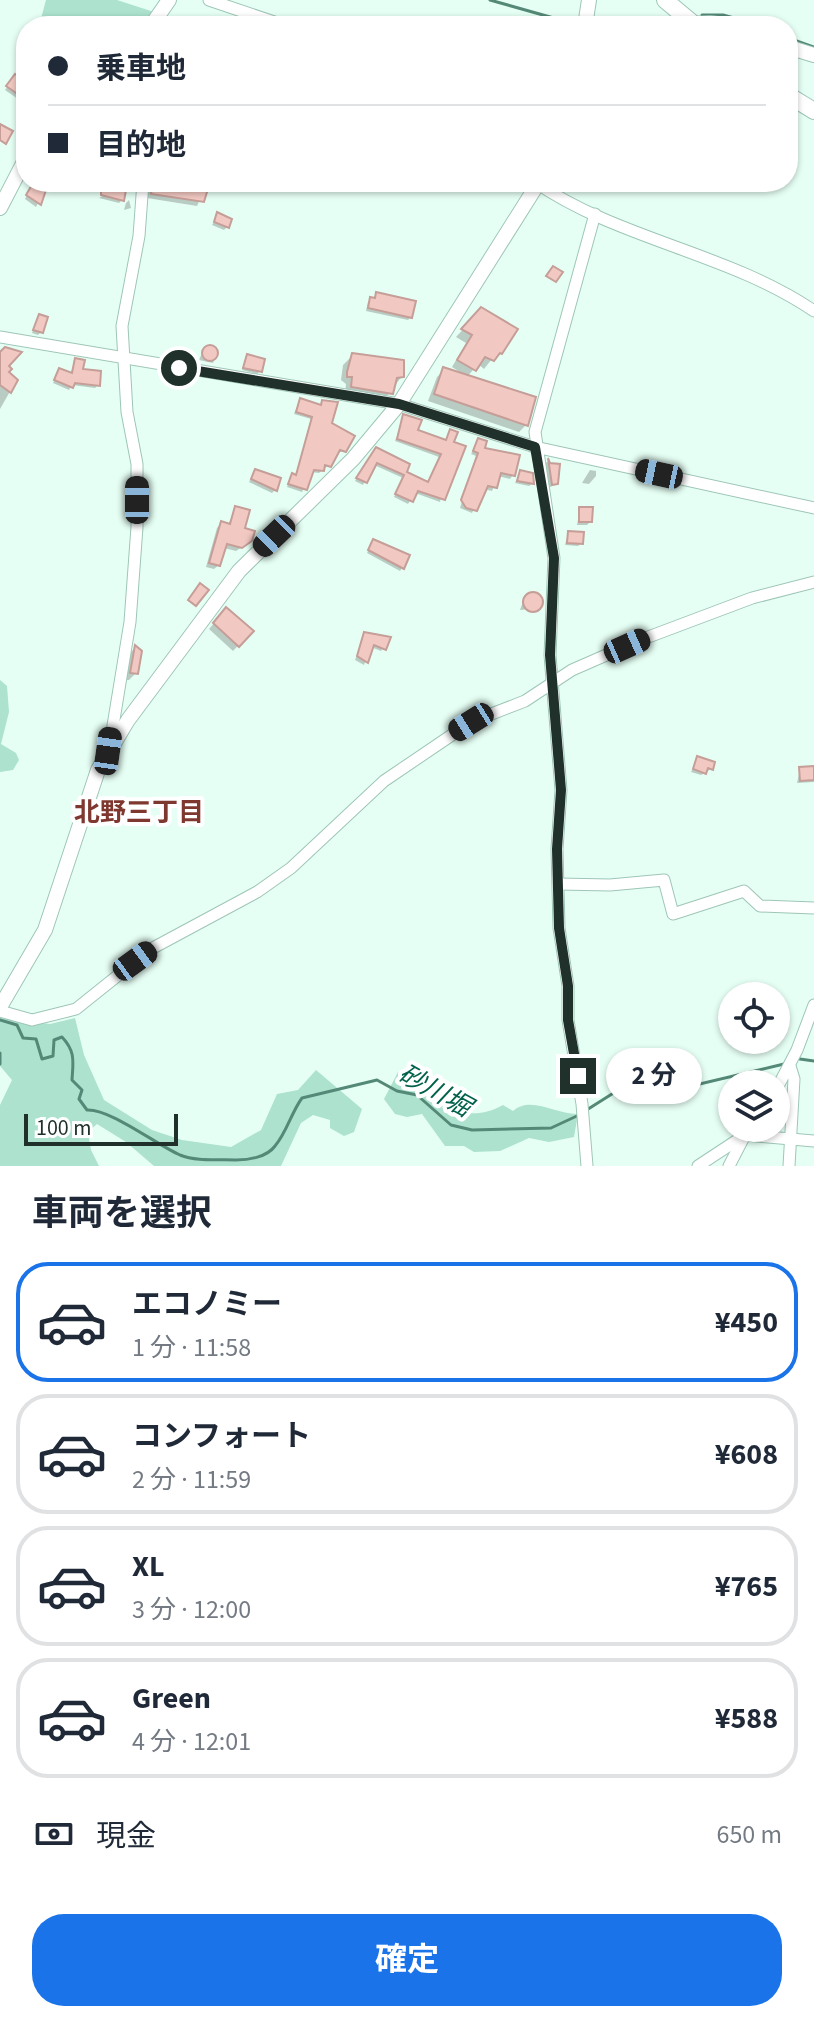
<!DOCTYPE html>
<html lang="ja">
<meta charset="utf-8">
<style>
body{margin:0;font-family:"Source Sans 3","Noto Sans JP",sans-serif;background:#f2f2f3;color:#1f2937;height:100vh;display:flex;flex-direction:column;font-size:30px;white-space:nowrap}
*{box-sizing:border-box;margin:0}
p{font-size:26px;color:#747a83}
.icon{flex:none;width:44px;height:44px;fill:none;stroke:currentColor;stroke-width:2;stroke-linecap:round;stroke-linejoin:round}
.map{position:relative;height:1166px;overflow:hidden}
.sheet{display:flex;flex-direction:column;background:#fff;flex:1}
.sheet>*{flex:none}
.hud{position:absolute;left:16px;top:16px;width:782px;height:176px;border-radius:32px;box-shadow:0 2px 6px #0004;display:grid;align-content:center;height:176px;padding:0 32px;background:#fff}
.controls{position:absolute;left:718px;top:982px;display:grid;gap:16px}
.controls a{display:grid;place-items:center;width:72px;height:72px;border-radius:50%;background:#fff;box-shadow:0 2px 6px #0004;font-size:40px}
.scale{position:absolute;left:24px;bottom:20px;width:154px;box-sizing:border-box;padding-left:8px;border:4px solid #20302a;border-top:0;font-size:22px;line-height:28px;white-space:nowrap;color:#20302a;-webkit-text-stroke:6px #fff;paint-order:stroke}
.end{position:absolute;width:36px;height:36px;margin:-18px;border:10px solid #20302a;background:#fff;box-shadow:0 0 0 4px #fff}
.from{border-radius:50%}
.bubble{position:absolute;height:56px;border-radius:28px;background:#fff;box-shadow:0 2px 6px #0004;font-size:26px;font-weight:700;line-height:56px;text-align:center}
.car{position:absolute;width:24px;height:48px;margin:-24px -12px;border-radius:10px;box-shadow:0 0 6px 2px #0007;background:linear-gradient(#222 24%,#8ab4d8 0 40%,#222 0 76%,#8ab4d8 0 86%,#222 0)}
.hud b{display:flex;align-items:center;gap:28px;height:76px;font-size:30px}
.hud b+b{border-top:2px solid #e0e1e3}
.hud i{width:20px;height:20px;background:#1f2937}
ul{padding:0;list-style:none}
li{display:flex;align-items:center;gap:24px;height:120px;margin:0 16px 12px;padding:0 16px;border:4px solid #e0e1e3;border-radius:32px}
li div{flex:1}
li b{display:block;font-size:30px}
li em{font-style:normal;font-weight:700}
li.on{border-color:#1a73e8}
li>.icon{width:72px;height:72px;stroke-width:1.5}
h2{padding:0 32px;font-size:36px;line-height:96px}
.pay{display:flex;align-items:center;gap:20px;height:88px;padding:0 32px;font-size:30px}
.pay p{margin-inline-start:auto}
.action{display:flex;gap:16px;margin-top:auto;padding:16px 32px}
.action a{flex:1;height:92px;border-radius:32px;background:#1a73e8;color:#fff;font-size:32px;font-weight:700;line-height:92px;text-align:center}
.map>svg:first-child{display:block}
.green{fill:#ace2ce}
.shadow{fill:#0003}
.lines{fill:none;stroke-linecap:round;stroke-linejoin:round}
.stream{stroke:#548977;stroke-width:3}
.building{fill:#f2c9c2;stroke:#c59e98;stroke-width:2}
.minor-casing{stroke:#9ec6b7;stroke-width:13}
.tertiary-casing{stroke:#9ec6b7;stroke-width:16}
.secondary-casing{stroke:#9ec6b7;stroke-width:18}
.minor{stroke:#fff;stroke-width:11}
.tertiary{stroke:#fff;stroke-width:14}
.secondary{stroke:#fff;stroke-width:16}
.route{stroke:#20302a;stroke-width:10}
.labels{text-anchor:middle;stroke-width:8;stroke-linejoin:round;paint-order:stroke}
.neighbourhood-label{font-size:26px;font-weight:bold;fill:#7f382f;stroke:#fff}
.water-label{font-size:26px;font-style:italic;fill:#03624c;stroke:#fff}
</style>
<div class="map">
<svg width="814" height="1166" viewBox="0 0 814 1166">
<rect width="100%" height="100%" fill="#e6fff5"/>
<g class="green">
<polygon points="46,0 117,0 154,12 140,26 39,26"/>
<polygon points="0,680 7,686 9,712 1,744 16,753 19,760 13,770 0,772"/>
<polygon points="0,1018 50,1024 75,1018 84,1055 104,1100 152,1130 182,1140 231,1147 261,1130 277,1094 298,1090 316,1070 362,1109 354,1132 344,1136 330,1128 330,1120 313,1115 301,1123 281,1166 154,1166 126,1142 97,1124 88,1132 91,1150 99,1166 0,1166 0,1105 12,1080 0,1066"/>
<path d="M412,1069l30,16 9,25c20,5 34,5 52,-5l10,6c18,-16 44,4 65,3l-4,23 -25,5 -20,-4 -29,13 -26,1 -10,-6h-19l-23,-32 -15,3 -12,-3 -11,-15 14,-27z"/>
</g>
<g class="shadow">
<polygon points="15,77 26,85 18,99 5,90"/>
<polygon points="64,182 101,182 95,192"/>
<polygon points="151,182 208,182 197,206 147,198"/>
<polygon points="118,187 122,200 119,203 99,198"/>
<polygon points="30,188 44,191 36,207 25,199"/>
<polygon points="129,200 131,208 124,210 126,203"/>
<polygon points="218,215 227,227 224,230 212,225"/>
<polygon points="377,294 411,317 408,320 366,311 368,302"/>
<polygon points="481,310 515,330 484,369 478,364 467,377 526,425 519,432 428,401 437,377 444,370 463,374 452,367 466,343 456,337"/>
<polygon points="39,316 41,332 38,335 32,333"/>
<polygon points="204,348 217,352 213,363 199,360"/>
<polygon points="0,349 7,372 16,381 0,409"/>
<polygon points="353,355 402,376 384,400 345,394 346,384 341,380 343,365"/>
<polygon points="247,356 260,371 257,374 242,370"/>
<polygon points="76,360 80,371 98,385 95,388 72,385 69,390 53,383 60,370 70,374"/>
<polygon points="300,400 320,407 323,402 344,451 336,453 329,465 319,473 311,472 302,492 287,487 290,479 295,477 311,419 294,414"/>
<polygon points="404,417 416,431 445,442 451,431 452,443 440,502 415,493 408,504 394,497 403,478 374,465 363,485 355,481 374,452 427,484 439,457 395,441"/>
<polygon points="479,440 482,450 513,475 510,479 498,476 492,491 484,489 472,513 460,508 476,456 471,454"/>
<polygon points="547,462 558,466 556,483 546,490 542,466"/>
<polygon points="590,470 596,471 596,476 589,484 582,483"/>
<polygon points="255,471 275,490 272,493 249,482"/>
<polygon points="520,472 532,484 529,486 515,483"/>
<polygon points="235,509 245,545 236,551 224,548 219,565 214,569 206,567 217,528 221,523 228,525"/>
<polygon points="580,509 590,522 587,525 577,525"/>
<polygon points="568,533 581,543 578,546 565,545"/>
<polygon points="373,542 402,568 400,571 367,553"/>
<polygon points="525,596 541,598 541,608 520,610"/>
<polygon points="222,614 251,632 233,651 209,629"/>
<polygon points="365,634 389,638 381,651 371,647 364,665 355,660"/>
<polygon points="135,648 136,673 129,680 124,680 128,655"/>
<polygon points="698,759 711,769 701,775 691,772"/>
<polygon points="814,767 814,782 797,783 800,769"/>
</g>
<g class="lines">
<g class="stream">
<polyline points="490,0 582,26"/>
<polyline points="702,15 723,15 763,26"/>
<polyline points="590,26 646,21"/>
<polyline points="788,38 814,47"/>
<path d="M0,1020l17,5 6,13 13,1 6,20 11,-3 1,-16 8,-3c14,15 11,25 10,43l10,10 -3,9 8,11c24,-1 68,34 93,45 17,7 38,4 56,5 13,0 31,-3 39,-14 12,-14 16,-33 27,-48l75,-18 20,11 20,4 34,30 21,5 79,-2 28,-13"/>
<polyline points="0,1053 0,1064"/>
<polyline points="800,1059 814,1061"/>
<polyline points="585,1111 623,1087 670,1091 784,1064"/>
</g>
</g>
<g class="building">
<polygon points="15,74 26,82 22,97 6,86"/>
<polygon points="0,124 13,131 6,144 0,140"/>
<polygon points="87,182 113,187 118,184 126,190 124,201 101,195 101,191"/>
<polygon points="153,182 210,182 204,202 151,194"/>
<polygon points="33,183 46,190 41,205 26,195"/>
<polygon points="217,212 232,219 229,228 214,222"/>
<polygon points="553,266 563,272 556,282 546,276"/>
<polygon points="376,292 416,301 412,318 368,308 370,297 375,298"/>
<polygon points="481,307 518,329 502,354 500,353 494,361 485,357 476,371 457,360 472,335 461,329"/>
<polygon points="39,314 48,317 43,333 33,330"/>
<circle cx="210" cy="353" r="8"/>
<polygon points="5,347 22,352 9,366 12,369 9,372 18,380 11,393 0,385 0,352"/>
<polygon points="352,353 404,360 404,377 397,378 393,394 351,387 352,377 347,377 347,372"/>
<polygon points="247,354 265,359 262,372 243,368"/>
<polygon points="75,358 85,360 83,369 101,371 100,386 75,383 73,388 54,380 59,368 72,373"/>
<polygon points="443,367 536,397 528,426 434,394"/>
<polygon points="300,398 321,405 322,400 338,402 332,423 355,436 346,452 340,450 331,467 325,465 324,471 314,470 307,490 288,484 292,473 296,475 312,417 296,412"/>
<polygon points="403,414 422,420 418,430 446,440 450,429 458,432 454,442 466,446 445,500 418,491 413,502 395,494 404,475 377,463 367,483 356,478 376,447 410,464 407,472 428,482 441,454 397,439"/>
<polygon points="478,438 487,441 485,448 520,455 515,476 501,473 497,488 488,486 477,511 466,508 461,500 478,453 473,451"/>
<polygon points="548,458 550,463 560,464 558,484 552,485"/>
<polygon points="255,469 281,478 277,491 251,479"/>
<polygon points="520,470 533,473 534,484 517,481"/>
<polygon points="235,506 250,510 245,528 255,531 252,541 242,548 227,544 220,566 209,563 221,521 230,524"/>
<polygon points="579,507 593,507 592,522 579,522"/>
<polygon points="568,531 584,532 583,544 567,543"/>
<polygon points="373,539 410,555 404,569 368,550"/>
<polygon points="200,583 209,590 196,606 188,600"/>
<circle cx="533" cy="602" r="10"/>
<polygon points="226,607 254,631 239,647 213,623"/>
<polygon points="364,632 391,637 386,650 374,645 368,663 357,656"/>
<polygon points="135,645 142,651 138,674 130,673"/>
<polygon points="697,756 715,762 713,770 708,768 706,774 693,769"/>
<polygon points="814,766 814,780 800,781 799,767"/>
</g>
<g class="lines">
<defs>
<g id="minor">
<polyline points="209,0 286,26"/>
<path d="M535,182c84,58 194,71 279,129"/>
<polyline points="0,337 399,404 535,447 814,508"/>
<polyline points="109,750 130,622 137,527 137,464 127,412 122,326 139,236 143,182"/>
<polyline points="559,884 610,885 664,880 673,914 744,891 760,906 814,908"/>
<polyline points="0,1011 32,1020 76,1009 151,949 257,892 291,868 384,781 471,722 525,701 572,670 643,639 752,598 814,582"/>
<polyline points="776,1090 797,1050 814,1005"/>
<polyline points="587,1166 582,1104 568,1020 568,986 559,928 557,849 561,790 550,655 554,558 535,432 595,214"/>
<polyline points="698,1166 745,1135 750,1128"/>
<polyline points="729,1166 745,1135 814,1141"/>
<polyline points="789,1166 794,1079 790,1066"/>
</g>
<g id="tertiary">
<polyline points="151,26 169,0"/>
<polyline points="585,26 589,0"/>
<polyline points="650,26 710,23 733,26"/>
<polyline points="788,47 814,55"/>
<polyline points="0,208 26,158"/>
<polyline points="0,1007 45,930 98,770 128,720 239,571 353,459 399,404 539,182"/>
</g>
<g id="secondary">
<polyline points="665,0 696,26"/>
<polyline points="788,95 814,111"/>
</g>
</defs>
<use href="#minor" class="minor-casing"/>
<use href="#tertiary" class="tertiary-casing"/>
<use href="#secondary" class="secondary-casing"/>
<use href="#minor" class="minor"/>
<use href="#tertiary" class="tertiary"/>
<use href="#secondary" class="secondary"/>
</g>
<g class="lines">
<polyline class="route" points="179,368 399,404 535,447 554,558 550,655 561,790 557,849 559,928 568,986 568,1020 578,1076"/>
</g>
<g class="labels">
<g class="neighbourhood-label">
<text x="139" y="821">北野三丁目</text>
</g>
<g class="water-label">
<text transform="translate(435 1090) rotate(29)" y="9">砂川堀</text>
</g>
</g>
</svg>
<div class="controls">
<a><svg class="icon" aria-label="locate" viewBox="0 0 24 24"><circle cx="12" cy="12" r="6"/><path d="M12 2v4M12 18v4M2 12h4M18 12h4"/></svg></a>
<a><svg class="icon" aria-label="layers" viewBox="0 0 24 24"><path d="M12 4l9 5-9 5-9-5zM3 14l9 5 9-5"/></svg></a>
</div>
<div class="scale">100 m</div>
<i class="end from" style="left:179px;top:368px"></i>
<i class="end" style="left:578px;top:1076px"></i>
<div class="bubble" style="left:606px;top:1048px;width:96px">2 分</div>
<i class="car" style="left:659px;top:474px;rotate:282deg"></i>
<i class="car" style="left:137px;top:500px;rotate:0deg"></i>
<i class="car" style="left:274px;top:536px;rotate:226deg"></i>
<i class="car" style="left:627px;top:646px;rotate:66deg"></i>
<i class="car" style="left:471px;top:722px;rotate:238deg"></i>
<i class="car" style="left:108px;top:751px;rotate:8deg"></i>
<i class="car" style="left:135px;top:961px;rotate:54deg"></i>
<div class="hud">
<b><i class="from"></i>乗車地</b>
<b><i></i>目的地</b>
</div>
</div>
<section class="sheet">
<h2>車両を選択</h2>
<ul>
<li class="on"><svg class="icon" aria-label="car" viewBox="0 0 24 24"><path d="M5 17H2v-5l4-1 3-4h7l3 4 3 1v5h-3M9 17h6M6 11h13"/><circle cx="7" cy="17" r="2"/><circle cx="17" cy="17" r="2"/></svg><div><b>エコノミー</b><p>1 分 · 11:58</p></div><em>¥450</em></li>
<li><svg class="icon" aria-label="car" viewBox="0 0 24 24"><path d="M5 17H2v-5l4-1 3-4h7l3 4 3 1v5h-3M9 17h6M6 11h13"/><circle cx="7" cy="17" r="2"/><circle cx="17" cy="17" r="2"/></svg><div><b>コンフォート</b><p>2 分 · 11:59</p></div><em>¥608</em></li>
<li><svg class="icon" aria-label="car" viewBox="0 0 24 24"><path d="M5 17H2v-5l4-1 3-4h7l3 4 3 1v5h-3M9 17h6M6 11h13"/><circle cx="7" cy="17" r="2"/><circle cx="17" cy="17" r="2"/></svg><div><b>XL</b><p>3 分 · 12:00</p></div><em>¥765</em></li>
<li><svg class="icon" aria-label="car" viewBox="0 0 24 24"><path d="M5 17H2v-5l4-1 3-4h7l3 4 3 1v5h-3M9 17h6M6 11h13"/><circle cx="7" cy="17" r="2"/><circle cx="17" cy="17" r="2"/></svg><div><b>Green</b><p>4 分 · 12:01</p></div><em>¥588</em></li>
</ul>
<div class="pay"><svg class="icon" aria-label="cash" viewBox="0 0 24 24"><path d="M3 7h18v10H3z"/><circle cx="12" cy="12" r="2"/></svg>現金<p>650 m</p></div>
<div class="action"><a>確定</a></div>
</section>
